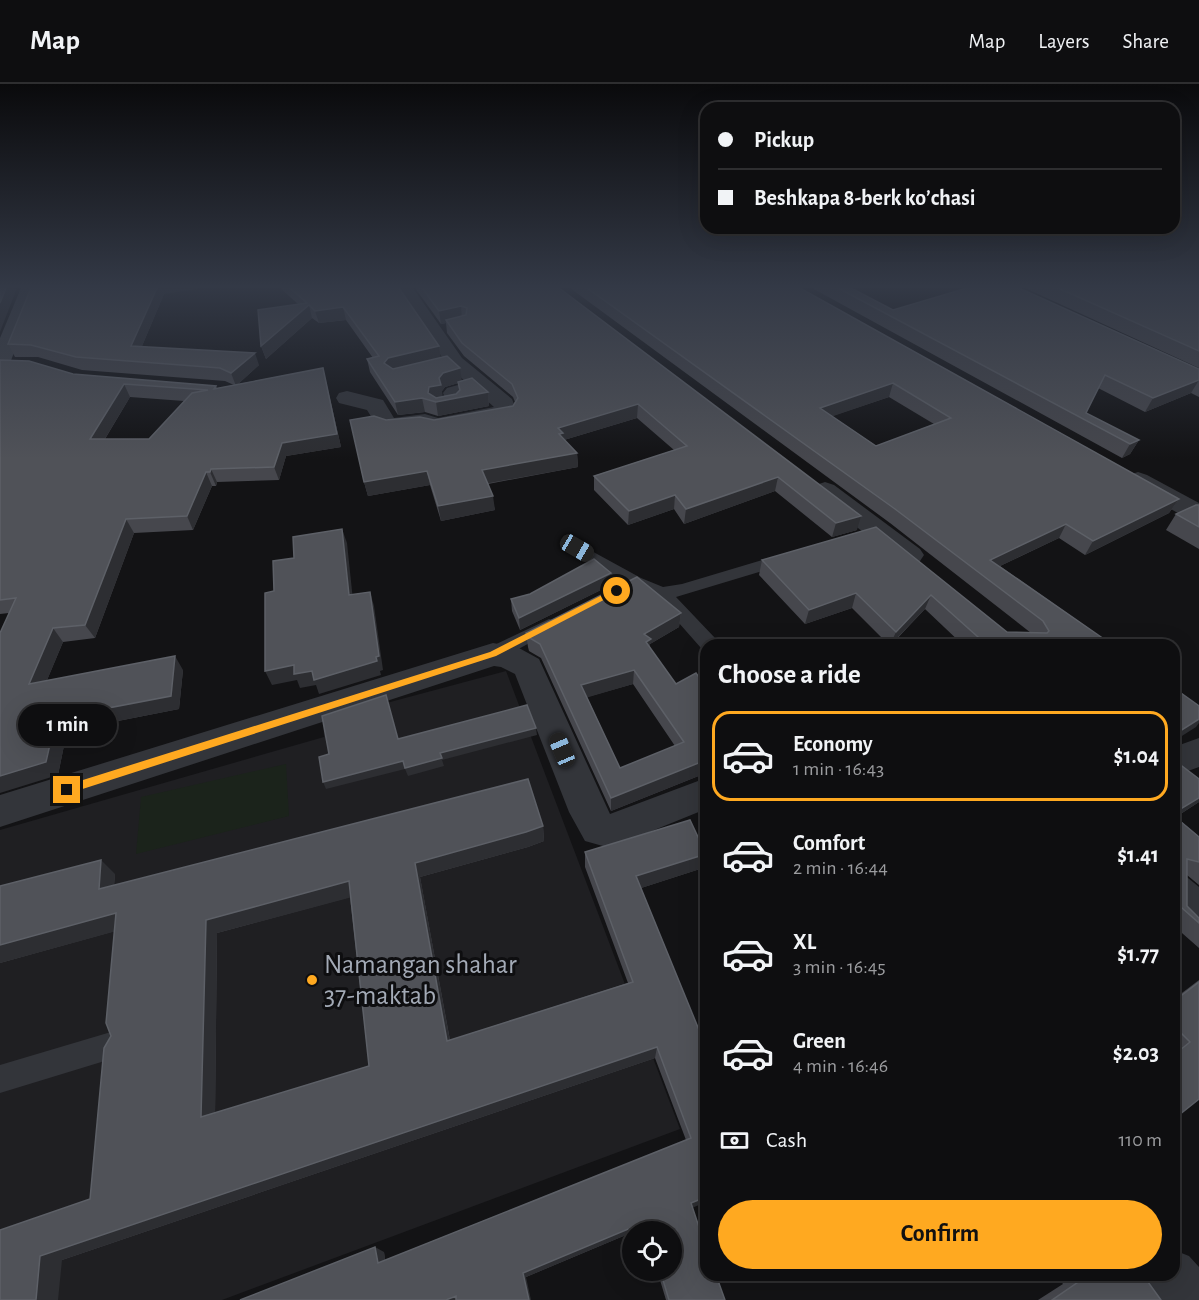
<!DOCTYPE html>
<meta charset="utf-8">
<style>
body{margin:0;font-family:"Alegreya Sans",sans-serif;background:#171719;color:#f1f3f6;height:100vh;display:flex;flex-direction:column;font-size:22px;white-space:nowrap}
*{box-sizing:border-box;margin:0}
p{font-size:20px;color:#9b9c9f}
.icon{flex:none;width:33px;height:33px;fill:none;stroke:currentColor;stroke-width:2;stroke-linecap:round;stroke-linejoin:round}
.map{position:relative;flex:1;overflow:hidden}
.sheet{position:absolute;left:700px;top:555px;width:480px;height:642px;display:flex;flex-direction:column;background:#0e0e10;border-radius:18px;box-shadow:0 6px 24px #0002,0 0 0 2px #2e2e30}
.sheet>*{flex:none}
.hud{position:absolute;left:700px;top:18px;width:480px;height:132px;border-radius:18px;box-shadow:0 6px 24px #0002,0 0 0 2px #2e2e30;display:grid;align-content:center;height:132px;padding:0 18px;background:#0e0e10}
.controls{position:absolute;left:622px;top:1137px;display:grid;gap:12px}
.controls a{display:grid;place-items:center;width:60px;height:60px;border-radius:50%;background:#0e0e10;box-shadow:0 6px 24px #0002,0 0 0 2px #2e2e30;font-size:30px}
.end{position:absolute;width:27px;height:27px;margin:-14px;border:8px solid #ffa920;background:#111;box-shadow:0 0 0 3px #111}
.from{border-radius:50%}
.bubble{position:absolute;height:42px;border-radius:21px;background:#0e0e10;box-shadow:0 6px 24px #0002,0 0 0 2px #2e2e30;font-size:20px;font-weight:700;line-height:42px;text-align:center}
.car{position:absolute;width:18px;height:36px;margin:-18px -9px;border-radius:8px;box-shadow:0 0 4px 2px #0007;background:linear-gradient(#222 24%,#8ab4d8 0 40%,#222 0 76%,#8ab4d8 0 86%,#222 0)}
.hud b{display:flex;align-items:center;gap:21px;height:57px;font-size:22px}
.hud b+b{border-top:2px solid #2e2e30}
.hud i{width:15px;height:15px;background:#f1f3f6}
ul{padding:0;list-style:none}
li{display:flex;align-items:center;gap:18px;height:90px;margin:0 12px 9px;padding:0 6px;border:3px solid transparent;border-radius:18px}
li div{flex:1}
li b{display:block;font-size:22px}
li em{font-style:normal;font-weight:700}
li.current{border-color:#ffa920}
li>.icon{width:54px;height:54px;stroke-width:1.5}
h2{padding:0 18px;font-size:27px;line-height:72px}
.pay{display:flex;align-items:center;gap:15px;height:66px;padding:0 18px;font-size:22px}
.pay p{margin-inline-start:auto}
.button{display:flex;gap:12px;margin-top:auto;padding:12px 18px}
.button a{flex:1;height:69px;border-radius:36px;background:#ffa920;color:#111;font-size:24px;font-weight:700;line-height:69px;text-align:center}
header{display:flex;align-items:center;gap:36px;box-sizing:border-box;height:84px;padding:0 30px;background:#0e0e10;border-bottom:2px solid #2e2e30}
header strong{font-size:28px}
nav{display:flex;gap:33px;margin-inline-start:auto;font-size:21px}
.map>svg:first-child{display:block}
.built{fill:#1f1f22}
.green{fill:#1b231b}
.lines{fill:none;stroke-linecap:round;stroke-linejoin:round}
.lane{fill:#33353a;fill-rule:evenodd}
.street{fill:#33353a;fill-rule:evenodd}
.secondary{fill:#41444a;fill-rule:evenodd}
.wall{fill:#46474d;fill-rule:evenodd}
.shaded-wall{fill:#2d2e32}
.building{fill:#505258;stroke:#5d6067;stroke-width:1.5;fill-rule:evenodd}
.route{fill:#ffa920}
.poi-dot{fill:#ffa920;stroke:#0e0e10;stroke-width:2}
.labels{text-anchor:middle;stroke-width:6;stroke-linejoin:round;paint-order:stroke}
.near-poi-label{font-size:27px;fill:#a3aab6;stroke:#0e0e10;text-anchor:start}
</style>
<header>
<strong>Map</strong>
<nav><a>Map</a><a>Layers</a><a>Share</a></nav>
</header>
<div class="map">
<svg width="1199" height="1216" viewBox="0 0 1199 1216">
<rect width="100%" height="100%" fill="#131315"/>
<polygon class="built" points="506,587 680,1045 222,1216 0,1216 0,746 324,653 323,636"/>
<polygon class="green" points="286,680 289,732 136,770 141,713"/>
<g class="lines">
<g class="lane">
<polygon points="480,295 486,299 485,302 457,310 460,318 458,321 438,325 431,321 433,318 446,316 443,309 447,304"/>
<polygon points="577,459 641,494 663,503 682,500 786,469 792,470 794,474 792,478 676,513 715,554 716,561 706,561 706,565 701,564 656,513 635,505 626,508 620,506 617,502 621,497 571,468 569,464 571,460"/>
<polygon points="549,535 555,537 558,541 555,545 500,575 493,577 486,575 484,570 486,565"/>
<polygon points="111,948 121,952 125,962 121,972 0,1009 0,981"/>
</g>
<g class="street">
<polygon points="395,204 413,204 462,274 512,315 517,328 514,333 436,348 423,344 390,348 379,345 367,326 339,319 336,314 339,309 347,307 383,316 394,334 425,330 438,334 494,323 448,282"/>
<polygon points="1138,388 1147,391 1199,419 1199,438 1190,436 1129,401 1125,396 1129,391"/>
<polygon points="825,398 834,401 920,465 924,471 920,477 910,480 900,477 816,411 812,406 816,401"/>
<polygon points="493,559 519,564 539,575 610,730 706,694 706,725 610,764 585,757 569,728 515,590 501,583 494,582 0,743 0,711"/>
<polygon points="1199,654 1199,683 1174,692 1174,663"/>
<polygon points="1174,789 1188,794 1199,803 1199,849 1184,844 1174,834"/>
<polygon points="1174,1166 1189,1172 1199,1183 1199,1216 1156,1216 1143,1191 1174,1191"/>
</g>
<polygon class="secondary" points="21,204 39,204 10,279 7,283 0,285 0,254"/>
</g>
<g class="wall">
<path d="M280,204h119l40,58 1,12 22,23 26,11 1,14 -51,10 -13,-4 -27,3 -28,-43 -3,-13 6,-1 -27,-38 -27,3 -7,-5 -46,41 -5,-13 37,-42zM458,299l1,7 -3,4 -14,2v-5l3,-4z"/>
<polygon points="415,204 559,204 857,446 832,453 775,407 684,440 674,425 628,441 594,406 594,392 674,366 637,334 564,356 577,369 578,383 488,400 495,426 441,437 430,401 368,412 364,398 386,336 434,336 513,322 515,318 513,313 464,272 447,249 446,239 441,240"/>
<path d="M570,204h230l379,211 -10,14 -84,42 -26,-17 -59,28 104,73 12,6h-153l-38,-36 -34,36h-2l-37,-37 -47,16 -46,-49 3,-15 114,-33 131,105 24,1 -141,-110zM889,313l45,27 -58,22 -44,-30z"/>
<polygon points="812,204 851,204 893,226 1199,285 1199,313 1191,309 1145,328 1098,304 1086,329 1139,356 1130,370 1122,374"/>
<polygon points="1025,204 1199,204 1199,284"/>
<path d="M164,210l-22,52 117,19 -21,19 85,-16 18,79 -55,9 -7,24 -62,2 -1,4h-4l-19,44 -59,3 -39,105 -32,4 -16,38 136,-10 -4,39 -112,22 -9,44 -49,-162 -9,1v-254l73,14 143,12 1,2 17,-3 -9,-4 -143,-11 -44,-13h-23l-7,-13zM130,313l54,4 -35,38h-44z"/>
<polygon points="1199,421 1199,465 1166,446 1176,430"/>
<polygon points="611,501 520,546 512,527 511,515 530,510"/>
<path d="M681,529l-2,14 -29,17v4l26,36 30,3v86l-95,38 -70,-153 -12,-7 -1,-4 -2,-14zM633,600l42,62 -55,22 -33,-71z"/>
<polygon points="1174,676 1199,718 1176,733 1199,753 1199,801 1187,791 1187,822 1199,834 1199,864 1174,842"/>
<path d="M543,742l1,15 -16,6 -108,30 30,163 178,-57 -43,-116v-15l118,16 -62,20 65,159 -14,161 33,92h-59l-9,-30h15v-38h-27l-1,-4 -11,4 -107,45 -286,23 144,-48 1,8 301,-120 -31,-82 -593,202 -62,40 90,-101 21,-163 4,-105 -115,32v-77l115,-12 -1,11zM350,813l19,169 -154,47 2,-180z"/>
<polygon points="1199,896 1199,1015 1174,1035 1174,915"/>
<polygon points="1056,1191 1143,1191 1161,1216 1038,1216 1063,1200"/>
</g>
<g class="shaded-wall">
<polygon points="6,204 17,204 0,248 0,219"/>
<polygon points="157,204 204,204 164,210 137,274 131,262"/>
<polygon points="309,221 312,234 266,275 261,262"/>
<polygon points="461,222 462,235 446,236 446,239 441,240 439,227"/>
<polygon points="343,223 346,236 319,239 315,227"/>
<polygon points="439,262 441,275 390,287 384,279 388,274"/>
<polygon points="255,269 259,281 236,302 231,289"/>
<polygon points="323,284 341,363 286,372 279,396 274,383 282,359"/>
<polygon points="460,284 462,298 445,303 442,307 443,314 431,317 428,309 429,303 443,289"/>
<polygon points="1199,296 1191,309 1145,328 1153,314"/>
<polygon points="893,299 889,313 816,338 820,324"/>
<polygon points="124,300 130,313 97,368 90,355"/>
<polygon points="488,308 489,322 438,332 436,318"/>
<polygon points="422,314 425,328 398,331 395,318"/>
<polygon points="638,320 637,334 564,356 559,364 558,344"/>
<polygon points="1139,356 1130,370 1122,374 1130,360"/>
<polygon points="577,369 578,383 484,400 482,386"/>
<polygon points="211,385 217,398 216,402 210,388"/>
<polygon points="427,387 430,401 368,412 364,398"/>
<polygon points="206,388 212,402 193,446 187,432"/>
<polygon points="778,393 775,407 684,440 686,425"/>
<polygon points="675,411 674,425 628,441 629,427"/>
<polygon points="493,412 495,426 441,437 438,422"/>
<polygon points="1179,415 1169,429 1085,471 1093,457"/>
<polygon points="861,432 857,446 832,453 836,439"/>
<polygon points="126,435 134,449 95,554 85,541"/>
<polygon points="1066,440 1059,454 983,490 990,476"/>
<polygon points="342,445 347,459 354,526 349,511"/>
<polygon points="611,489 611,501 520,546 519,534"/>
<polygon points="370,508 374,522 383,586 380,587 381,591 319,610 316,601 300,604 297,596 272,601 265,587 294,581 312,587 376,573"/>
<polygon points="856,509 852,524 805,540 809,526"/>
<polygon points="931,511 925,525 890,561 896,548"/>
<polygon points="681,529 679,543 650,560 650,569 645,572 644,550"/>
<polygon points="53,544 63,558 40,613 29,600"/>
<polygon points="175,572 183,586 179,625 67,647 58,691 0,709 0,692 56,634"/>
<polygon points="634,586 633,600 582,615 581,601"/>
<polygon points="1199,635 1199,639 1196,643 1174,657 1174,651"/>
<polygon points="536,644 537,651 442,676 444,682 408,692 405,685 326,705 323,698 403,677 440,669"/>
<polygon points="706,676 706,689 611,727 611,714"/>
<polygon points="1199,714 1199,718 1174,734 1174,729"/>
<polygon points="543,742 544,757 528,763 420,793 452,968 447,957 415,779"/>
<polygon points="706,770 703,784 635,806 636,792"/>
<polygon points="101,776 115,790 113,819 99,805"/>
<polygon points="349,797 356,812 217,849 215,1042 201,1033 206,836"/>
<polygon points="116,829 131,843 0,879 0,861"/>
<polygon points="657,963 655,974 62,1176 58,1216 36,1216 40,1172"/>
<polygon points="706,1113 706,1118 687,1126 691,1119"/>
<polygon points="645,1138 644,1144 633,1148 526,1193 531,1216 529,1216 523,1189"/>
<polygon points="375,1163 384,1168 386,1183 378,1179"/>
<polygon points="456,1212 459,1216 446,1216"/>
</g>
<g class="building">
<polygon points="0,204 6,204 0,219"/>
<polygon points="31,204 157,204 131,262 255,269 231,289 220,284 76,273 31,261 8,260"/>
<polygon points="290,204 399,204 439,262 388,274 384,279 393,285 447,272 460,284 443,289 439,294 441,301 429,303 428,309 436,314 456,310 460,306 458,298 472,294 488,308 436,318 422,314 395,318 367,275 379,272 343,223 315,227 309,221 261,262 258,226 307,219"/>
<polygon points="422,204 559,204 861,432 836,439 778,393 686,425 675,411 629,427 594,392 687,362 638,320 558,344 563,349 559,350 577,369 482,386 493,412 438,422 427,387 364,398 350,336 374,332 386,336 420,333 434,336 513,322 518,314 512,300 462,259 446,236 466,231 467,224 461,222 439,227"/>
<path d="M587,204h213l379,211 -86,42 -27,-17 -76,36 114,79 3,-1 9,7h-129l-56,-50 -35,37 -40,-39 -47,17 -47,-50 114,-33 131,105 40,1 2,-2 -6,-10 -148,-112zM893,299l58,35 -75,28 -56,-38z"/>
<polygon points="838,204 851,204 893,226 967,204 1019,204 1199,285 1199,296 1153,314 1105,291 1086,329 1139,356 1130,360"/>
<polygon points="1058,204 1199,204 1199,267"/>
<path d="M0,276l29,1 44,13 143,12 -2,3 109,-21 14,66 -55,9 -8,24 -63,2 -1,3h-4l-19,44 -61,3 -41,106 -32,3 -24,56 146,-28 -4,40 -115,22 -10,44 -46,14v-143l16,-35 -16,2zM124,300l84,6 -16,3 -43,46h-59z"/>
<polygon points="1196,421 1199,421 1199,443 1176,430"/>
<polygon points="342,445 349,511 370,508 379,572 376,573 377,577 314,596 312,587 294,590 294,581 265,587 265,509 274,507 273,477 294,474 293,453"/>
<polygon points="594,475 611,489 519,534 511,515 530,510"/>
<path d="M637,493l44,36 -37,21 7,5 -5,3 30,42 20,-11 10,14v73l-95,38 -71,-154 -12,-7 -2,-4zM634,586l50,72 -64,26 -39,-83z"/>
<polygon points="1174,604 1199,622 1199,635 1174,651"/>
<polygon points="386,611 398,655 527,621 536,644 440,669 442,674 405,684 403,677 323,698 319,673 329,670 322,632"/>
<polygon points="1174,676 1199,695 1199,714 1174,729"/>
<path d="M528,695l15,47 -17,6 -111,31 32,178 186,-59 -48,-130 105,-32 16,34 -70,22 70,171v150l-15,6 15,45v27h10l9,25h-56l-9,-30h12v-38h-24l-3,-10 -122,51 6,27h-73v-4l-10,4h-206l135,-53 3,16 313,-125 -34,-91 -617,209 -4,44h-36v-70l90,-31 14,-151 7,-12 -5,-13 10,-110 -116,32v-59l101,-26 -2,29zM349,797l20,185 -168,51 5,-197z"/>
<polygon points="1174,732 1199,753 1199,778 1187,775 1187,822 1199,834 1199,839 1174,817"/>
<polygon points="1199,898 1199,1015 1174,1035 1174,971 1190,958 1174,942 1174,917"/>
<polygon points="1077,1191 1143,1191 1161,1216 1052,1216 1081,1196"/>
</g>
<linearGradient id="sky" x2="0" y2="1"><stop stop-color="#0a0a0c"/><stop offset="0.54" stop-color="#333946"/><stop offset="1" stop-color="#333946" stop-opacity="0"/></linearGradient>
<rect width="1199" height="375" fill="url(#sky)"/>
<polygon class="route" points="614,505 621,507 496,572 67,710 62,706 67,701 490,568"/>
<circle class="poi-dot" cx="312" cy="896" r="6"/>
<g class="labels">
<g class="near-poi-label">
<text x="324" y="889">Namangan shahar<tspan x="324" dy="31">37-maktab</tspan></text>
</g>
</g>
</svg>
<div class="controls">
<a><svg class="icon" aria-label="locate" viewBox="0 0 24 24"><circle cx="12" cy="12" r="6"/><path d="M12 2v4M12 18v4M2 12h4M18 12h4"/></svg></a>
</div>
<i class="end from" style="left:617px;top:507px"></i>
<i class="end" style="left:67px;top:706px"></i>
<div class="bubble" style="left:18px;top:620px;width:99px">1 min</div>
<i class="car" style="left:577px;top:464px;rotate:120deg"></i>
<i class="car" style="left:562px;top:666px;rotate:337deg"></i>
<div class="hud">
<b><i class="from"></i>Pickup</b>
<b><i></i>Beshkapa 8-berk koʼchasi</b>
</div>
<section class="sheet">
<h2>Choose a ride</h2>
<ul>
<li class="current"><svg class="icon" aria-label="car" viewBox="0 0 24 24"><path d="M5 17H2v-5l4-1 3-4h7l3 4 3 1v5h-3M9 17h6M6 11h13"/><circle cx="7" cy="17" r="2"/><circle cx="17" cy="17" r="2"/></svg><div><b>Economy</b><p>1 min · 16:43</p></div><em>$1.04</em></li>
<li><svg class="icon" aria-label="car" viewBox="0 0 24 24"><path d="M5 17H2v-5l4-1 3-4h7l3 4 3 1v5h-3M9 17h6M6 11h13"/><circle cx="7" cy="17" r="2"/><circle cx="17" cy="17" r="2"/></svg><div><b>Comfort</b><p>2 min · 16:44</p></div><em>$1.41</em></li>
<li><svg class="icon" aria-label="car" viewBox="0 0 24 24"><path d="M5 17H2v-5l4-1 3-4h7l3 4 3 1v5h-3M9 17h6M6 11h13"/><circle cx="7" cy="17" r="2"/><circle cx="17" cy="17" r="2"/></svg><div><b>XL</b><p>3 min · 16:45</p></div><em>$1.77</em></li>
<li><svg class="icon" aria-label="car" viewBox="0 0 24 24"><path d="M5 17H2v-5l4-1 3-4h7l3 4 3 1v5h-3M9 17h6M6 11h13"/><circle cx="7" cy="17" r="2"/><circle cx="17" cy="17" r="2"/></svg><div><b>Green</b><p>4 min · 16:46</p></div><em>$2.03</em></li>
</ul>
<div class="pay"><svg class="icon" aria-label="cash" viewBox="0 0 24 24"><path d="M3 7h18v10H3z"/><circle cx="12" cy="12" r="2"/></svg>Cash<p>110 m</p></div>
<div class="button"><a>Confirm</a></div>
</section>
</div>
